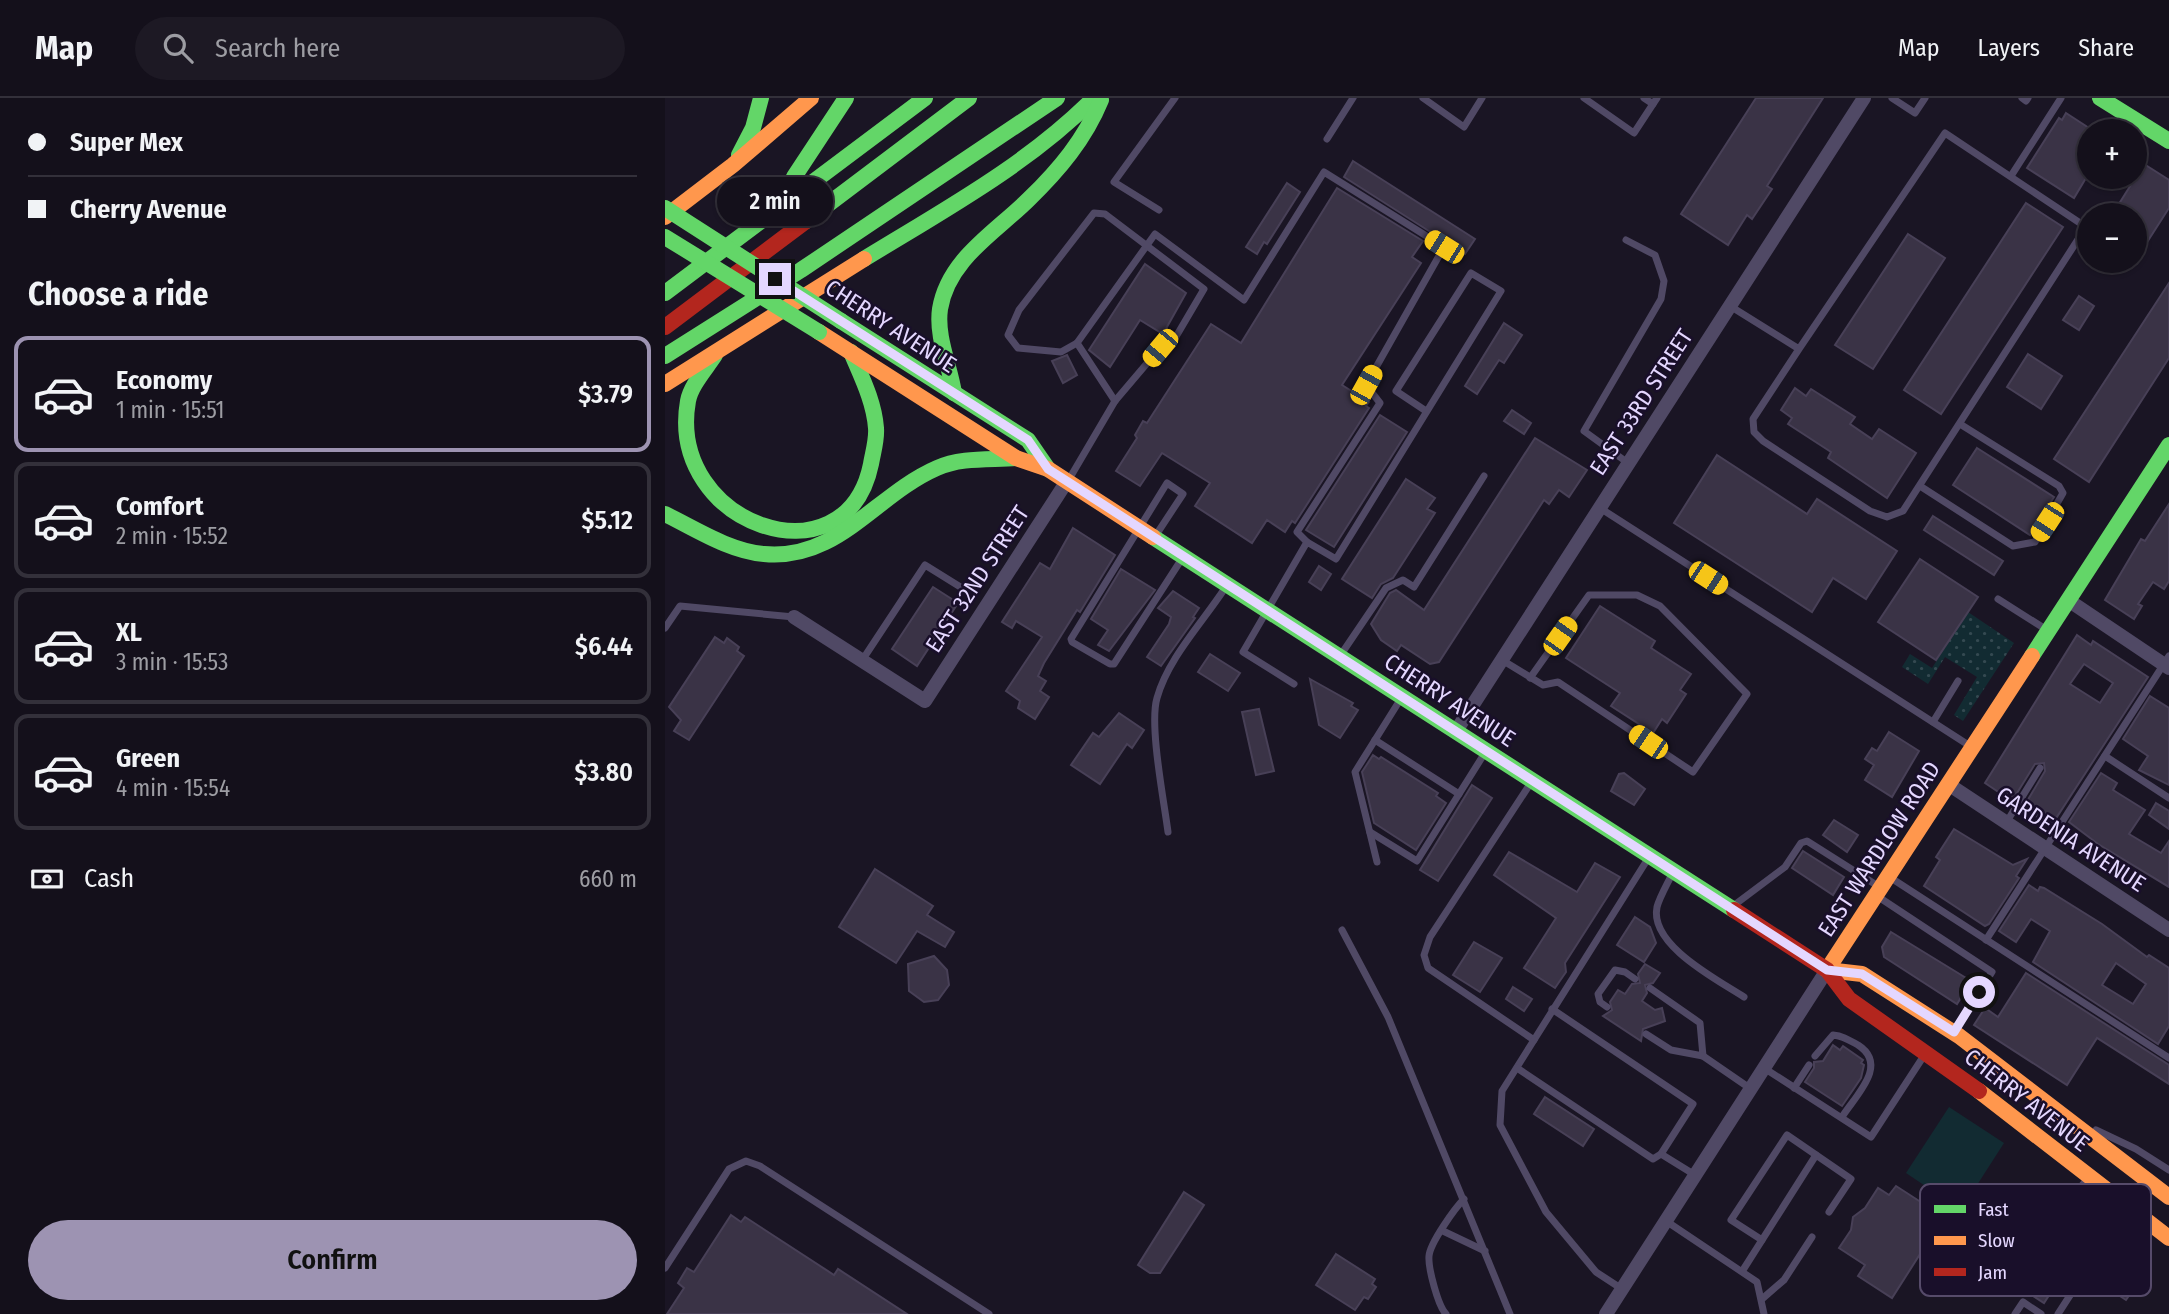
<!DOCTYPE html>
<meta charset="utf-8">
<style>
body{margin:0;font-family:"Fira Sans Condensed",sans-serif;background:#1d1924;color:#f1f3f6;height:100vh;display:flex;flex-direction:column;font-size:26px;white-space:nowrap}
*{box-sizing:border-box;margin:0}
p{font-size:23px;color:#9d9da3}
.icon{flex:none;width:38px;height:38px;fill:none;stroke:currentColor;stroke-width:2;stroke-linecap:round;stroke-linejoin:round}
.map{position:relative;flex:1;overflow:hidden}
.drawer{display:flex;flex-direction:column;background:#14101b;width:665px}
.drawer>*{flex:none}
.banner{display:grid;align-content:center;height:154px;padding:0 28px;background:#14101b}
.tools{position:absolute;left:1412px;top:21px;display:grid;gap:14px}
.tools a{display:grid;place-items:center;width:70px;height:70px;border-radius:50%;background:#14101b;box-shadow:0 2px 5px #0004,0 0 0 2px #33303a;font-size:35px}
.end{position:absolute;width:32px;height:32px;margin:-16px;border:9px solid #e4d7ff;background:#111;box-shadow:0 0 0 4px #111}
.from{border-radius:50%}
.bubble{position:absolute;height:49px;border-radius:24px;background:#14101b;box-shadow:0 2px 5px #0004,0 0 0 2px #33303a;font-size:23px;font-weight:600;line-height:49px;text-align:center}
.car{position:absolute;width:21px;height:42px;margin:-21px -10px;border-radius:9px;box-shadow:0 0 5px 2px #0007;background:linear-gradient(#f5c518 24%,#345 0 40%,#f5c518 0 76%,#345 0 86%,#f5c518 0)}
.banner b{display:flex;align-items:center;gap:24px;height:66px;font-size:26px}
.banner b+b{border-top:2px solid #33303a}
.banner i{width:18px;height:18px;background:#f1f3f6}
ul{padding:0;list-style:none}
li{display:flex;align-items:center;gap:21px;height:116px;margin:0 14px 10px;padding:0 14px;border:4px solid #33303a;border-radius:14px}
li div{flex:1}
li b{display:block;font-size:26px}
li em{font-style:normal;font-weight:600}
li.selected{border-color:#9d93b2}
li>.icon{width:63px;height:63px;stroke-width:1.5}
h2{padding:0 28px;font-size:32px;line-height:84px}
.pay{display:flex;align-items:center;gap:18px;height:77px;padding:0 28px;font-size:26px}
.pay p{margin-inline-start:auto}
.button{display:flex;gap:14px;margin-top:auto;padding:14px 28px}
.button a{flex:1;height:80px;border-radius:42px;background:#9d93b2;color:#111;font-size:28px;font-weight:600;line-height:80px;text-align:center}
header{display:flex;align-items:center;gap:42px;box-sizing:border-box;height:98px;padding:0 35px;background:#14101b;border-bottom:2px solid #33303a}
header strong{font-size:33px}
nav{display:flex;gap:38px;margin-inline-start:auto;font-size:24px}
.search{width:490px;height:63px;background:#1d1924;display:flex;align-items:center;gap:18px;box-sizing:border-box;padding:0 24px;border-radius:38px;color:#9d9da3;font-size:26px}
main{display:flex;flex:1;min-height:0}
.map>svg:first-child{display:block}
.grass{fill:#122b32}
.park{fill:url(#park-dots)}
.building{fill:#3a3346;stroke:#484057;stroke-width:2;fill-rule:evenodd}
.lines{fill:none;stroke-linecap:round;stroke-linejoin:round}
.lane{stroke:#504965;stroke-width:7}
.street{stroke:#504965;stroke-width:14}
.fast{stroke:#63d668;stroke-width:16}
.slow{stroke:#ff974d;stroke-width:16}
.jam{stroke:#b3261e;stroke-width:16}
.fast-bridge{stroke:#63d668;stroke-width:16}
.route{stroke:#e4d7ff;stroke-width:9}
.labels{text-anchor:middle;stroke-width:5;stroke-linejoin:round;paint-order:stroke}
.street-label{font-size:23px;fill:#e4d7ff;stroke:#190f2a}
.key{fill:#190f2a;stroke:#564b6a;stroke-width:2}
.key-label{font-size:19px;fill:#e4d7ff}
</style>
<header>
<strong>Map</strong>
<div class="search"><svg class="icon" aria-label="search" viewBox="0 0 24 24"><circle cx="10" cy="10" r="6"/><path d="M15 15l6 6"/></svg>Search here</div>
<nav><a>Map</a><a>Layers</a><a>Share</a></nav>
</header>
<main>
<section class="drawer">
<div class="banner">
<b><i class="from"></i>Super Mex</b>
<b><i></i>Cherry Avenue</b>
</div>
<h2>Choose a ride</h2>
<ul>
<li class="selected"><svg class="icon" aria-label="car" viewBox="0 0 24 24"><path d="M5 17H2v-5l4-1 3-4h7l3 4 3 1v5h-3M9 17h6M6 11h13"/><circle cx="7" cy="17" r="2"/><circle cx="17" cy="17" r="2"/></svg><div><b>Economy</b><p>1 min · 15:51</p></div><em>$3.79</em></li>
<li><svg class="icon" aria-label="car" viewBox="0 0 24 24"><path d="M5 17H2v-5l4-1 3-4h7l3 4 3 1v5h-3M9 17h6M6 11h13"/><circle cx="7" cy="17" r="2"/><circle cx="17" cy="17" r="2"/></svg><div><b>Comfort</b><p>2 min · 15:52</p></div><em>$5.12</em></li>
<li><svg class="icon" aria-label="car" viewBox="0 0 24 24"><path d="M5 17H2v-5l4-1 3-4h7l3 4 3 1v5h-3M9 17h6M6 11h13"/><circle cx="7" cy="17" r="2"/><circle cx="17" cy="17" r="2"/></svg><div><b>XL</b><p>3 min · 15:53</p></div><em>$6.44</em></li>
<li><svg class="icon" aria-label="car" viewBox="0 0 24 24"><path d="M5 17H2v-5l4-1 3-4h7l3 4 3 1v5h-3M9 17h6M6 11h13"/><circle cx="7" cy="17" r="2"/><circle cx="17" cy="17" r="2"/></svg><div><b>Green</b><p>4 min · 15:54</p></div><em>$3.80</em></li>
</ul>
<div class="pay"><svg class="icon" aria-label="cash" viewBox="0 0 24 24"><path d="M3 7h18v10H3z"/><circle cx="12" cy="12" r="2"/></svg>Cash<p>660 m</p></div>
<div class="button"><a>Confirm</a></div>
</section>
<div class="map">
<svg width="1504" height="1216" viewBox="0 0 1504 1216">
<defs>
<pattern id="park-dots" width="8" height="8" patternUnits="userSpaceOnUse" patternTransform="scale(1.75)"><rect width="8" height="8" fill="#122b32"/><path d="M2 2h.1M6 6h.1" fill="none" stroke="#344951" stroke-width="1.8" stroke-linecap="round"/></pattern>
</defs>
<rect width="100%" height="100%" fill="#1a1524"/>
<polygon class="grass" points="1284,1009 1339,1045 1296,1112 1241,1075"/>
<polygon class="park" points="1303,514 1349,545 1298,623 1289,617 1312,579 1280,559 1263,586 1237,569 1245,556 1267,570"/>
<g class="building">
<polygon points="1091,0 1158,0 1102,88 1107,91 1087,121 1082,117 1063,147 1016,116"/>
<polygon points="1401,15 1424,30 1424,75 1409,100 1362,70 1394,20 1397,22"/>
<polygon points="688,63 810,141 800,156 679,79"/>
<polygon points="1479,66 1504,82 1504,110 1470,163 1470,117 1447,117"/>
<polygon points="622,85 635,94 602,146 599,144 592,156 581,149"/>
<polygon points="672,90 758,143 747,159 756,165 677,287 704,304 701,308 704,310 630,425 627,423 620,434 602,422 587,445 530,408 545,385 497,355 475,388 451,373 472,340 470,337 478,323 482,325 546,226 576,245"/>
<polygon points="1361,105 1398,129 1276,316 1239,292"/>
<polygon points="1243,136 1280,160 1208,271 1170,247"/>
<polygon points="480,166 521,195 498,236 475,222 445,269 424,252"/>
<polygon points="1504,185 1504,260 1424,384 1389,361"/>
<polygon points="1414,198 1429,208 1414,232 1398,222"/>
<polygon points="839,225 857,237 839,265 834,262 812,296 800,288"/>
<polygon points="1363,256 1397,278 1376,311 1342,289"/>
<polygon points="402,257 412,277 398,285 387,263"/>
<polygon points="1130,290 1141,298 1146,291 1190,319 1185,326 1207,341 1214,331 1251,355 1222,400 1163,360 1166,354 1123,326 1127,320 1116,312"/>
<polygon points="847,312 866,325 859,336 839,323"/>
<polygon points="715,317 742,334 669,449 641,432"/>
<polygon points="870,340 922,372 904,399 894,392 884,406 879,402 774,564 765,566 736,547 732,553 716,542 706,526 725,495 731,492 759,512"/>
<polygon points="1312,350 1389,399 1365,437 1288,387"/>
<polygon points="1052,357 1142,416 1152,401 1232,453 1201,501 1168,480 1147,514 1009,425"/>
<polygon points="741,381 770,400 762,411 770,415 728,480 716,486 707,500 677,481"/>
<polygon points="1504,406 1504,483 1499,491 1488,484 1473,506 1477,508 1469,521 1440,502 1476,441 1480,443"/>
<polygon points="1268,418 1338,463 1329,477 1259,432"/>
<polygon points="408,430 450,457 415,514 412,512 379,565 373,578 381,583 375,593 384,599 370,621 353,610 355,603 341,593 377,539 351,523 347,530 337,524 375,465 385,471"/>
<polygon points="1255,461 1313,499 1271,562 1213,524"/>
<polygon points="654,468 666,476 656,492 644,484"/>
<polygon points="456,471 490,492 444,553 433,547 443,532 426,521"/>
<polygon points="268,489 293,505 252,568 227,551"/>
<polygon points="508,493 534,510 528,519 530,520 496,568 482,559 504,526 506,519 493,510"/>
<polygon points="935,508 990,543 986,550 1026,576 1015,592 1021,596 1002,625 997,621 988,635 946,608 955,595 901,560"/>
<path d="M1412,537l14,10 2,-4 55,36 -97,149 -28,-18 22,-37 -1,-8 -9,1 -23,37 -27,-18zM1419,566l29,19 -13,20 -30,-19z"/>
<polygon points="50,539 59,545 62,540 74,549 72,553 79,558 24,642 9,633 16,622 4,609"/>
<polygon points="545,556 575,575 563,593 533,574"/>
<polygon points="645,581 688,605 686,608 693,612 675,640 654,627"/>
<polygon points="1485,598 1504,610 1504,687 1474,672 1483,658 1458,641"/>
<polygon points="594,611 609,673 591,677 577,614"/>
<polygon points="454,615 479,632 467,650 462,646 435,686 406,667 428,635 434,639"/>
<polygon points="1224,634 1254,653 1227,699 1200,682 1209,667 1200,661 1207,650 1212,653"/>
<polygon points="708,657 714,661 716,659 773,695 771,698 781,705 751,752 709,725 697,674"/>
<polygon points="959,675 980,691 969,707 946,693 954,676"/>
<polygon points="1436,675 1452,685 1448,692 1480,712 1464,736 1496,755 1504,743 1504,789 1433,746 1404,724"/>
<polygon points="807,687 827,700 773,783 755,772"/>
<polygon points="1491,705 1504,713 1504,731 1484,717"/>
<polygon points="1169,722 1193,737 1182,754 1158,737"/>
<polygon points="1289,731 1348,767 1362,761 1351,778 1354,780 1324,826 1320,828 1259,788 1275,762 1271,759"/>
<polygon points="1138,753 1179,779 1168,797 1127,770"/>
<polygon points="844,754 912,794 930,765 955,779 900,865 901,874 890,890 859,870 891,820 829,777"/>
<polygon points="210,771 268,808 262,817 289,834 280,849 252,833 231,865 174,829"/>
<path d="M1364,787l9,6 2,-4 4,1 58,36 45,33 2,-2 20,13v58l-11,18 -125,-82 17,-31 -19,-12 -15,23 -17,-11zM1451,865l30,21 -13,20 -31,-19z"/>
<polygon points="970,819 985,829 991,845 979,864 952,847"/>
<polygon points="1226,834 1306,883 1292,906 1219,859 1217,849"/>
<polygon points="809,844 837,860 815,894 788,877"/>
<polygon points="269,858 282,872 284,887 273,902 259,904 244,893 243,866"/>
<polygon points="980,866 995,875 988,885 980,887 982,895 977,903 990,912 997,910 1000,923 978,931 976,943 938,918 947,912 945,904 953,892 960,896 967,886 975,885 973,876"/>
<polygon points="1361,875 1504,967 1504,986 1432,940 1402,987 1309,927 1320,910 1333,919"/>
<polygon points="848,889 867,901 859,913 841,901"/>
<polygon points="1168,947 1175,952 1178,948 1198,962 1196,965 1199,967 1196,980 1177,1008 1140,984 1149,970 1149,964 1158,963"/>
<polygon points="880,999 929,1031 918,1048 869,1016"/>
<polygon points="1231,1088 1299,1132 1277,1166 1257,1153 1227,1200 1193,1178 1200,1167 1174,1150 1186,1132 1188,1119 1200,1110 1213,1090 1224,1097"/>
<polygon points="1352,1089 1404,1122 1396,1135 1416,1148 1409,1160 1418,1166 1411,1177 1401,1171 1379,1205 1309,1160"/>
<polygon points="519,1094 539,1107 495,1175 485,1175 473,1167"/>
<polygon points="66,1117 76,1124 80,1119 169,1177 173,1171 242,1216 2,1216 19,1190 13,1185 22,1170 29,1174"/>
<polygon points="671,1156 710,1181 707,1186 711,1189 703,1201 699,1199 690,1212 651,1187"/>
<polygon points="1463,1161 1481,1173 1461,1202 1444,1191"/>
</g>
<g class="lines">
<g class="lane">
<polyline points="758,0 799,29 817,0"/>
<polyline points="919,0 969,35 988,6"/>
<polyline points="979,0 988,6 992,0"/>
<polyline points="1227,0 1250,15 1260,0"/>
<polyline points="1357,0 1361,3 1363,0"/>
<polyline points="662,41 688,0"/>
<polyline points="1346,78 1396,0"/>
<polyline points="494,112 449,84 510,0"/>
<polyline points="961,142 990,157 999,183 996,201 919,333 963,365"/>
<polyline points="1065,208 1134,251 1280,35 1421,129 1238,413 1222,419 1205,413 1098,343 1089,334 1088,321 1134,251"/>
<polyline points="450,303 412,245 490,136 579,202 659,74 779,149 701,287 715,305 632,434 642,444"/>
<polyline points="403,383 450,303 495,250 509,242 539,191 440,116 429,115 354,212 343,237 353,250 396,254 412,245"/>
<polyline points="1255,388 1348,448 1370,444 1398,395 1394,388 1295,326"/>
<polyline points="935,410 1305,648"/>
<polyline points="491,437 518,396 502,385 406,541 407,544 445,566 449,566 518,459"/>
<polyline points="1333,501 1382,532"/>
<polyline points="0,530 15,508 129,519"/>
<polyline points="675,558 721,490 738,482 749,489 819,378"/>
<polyline points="198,561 260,467 297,490"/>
<polyline points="837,562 878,587 893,584 1028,674 1082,596 995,508 972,497 924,497 865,580"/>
<polyline points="629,586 578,554 642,444 671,461 836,193 806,175 731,293 761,313"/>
<polyline points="1268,624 1293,583"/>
<polyline points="710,642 794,696"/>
<polyline points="1440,658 1504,700"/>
<polyline points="867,683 765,839 759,857 763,870 869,942 984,759"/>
<polyline points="1341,725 1375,670"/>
<path d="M503,734c-4,-31 -19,-107 -11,-134 11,-40 46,-76 68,-110"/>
<polyline points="705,734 752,763 821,653"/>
<polyline points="712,764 690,674 735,602"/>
<path d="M1008,774c-5,11 -13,24 -16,35 -8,38 61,73 87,90"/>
<polyline points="1226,780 1504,960"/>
<polyline points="1212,798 1327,874 1289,934"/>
<polyline points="1068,808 1120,769 1136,745 1142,743 1213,788"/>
<polyline points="677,832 723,919 845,1216"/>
<polyline points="1321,842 1504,558"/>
<polyline points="942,909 935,904 933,896 950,872 960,874 970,881"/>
<polyline points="981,936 1006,952 1038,958 1035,925 985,890"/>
<polyline points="869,942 837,993 835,1027 881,1114 931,1174 957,1191"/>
<polyline points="1038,958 1086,991"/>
<path d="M1150,958l18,-21c10,1 16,5 25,10 31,20 -2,50 -16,72"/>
<polyline points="852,970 988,1061 996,1056 1028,1006 887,911"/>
<polyline points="1099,970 1206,1039 1260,956"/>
<polyline points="1129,990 1144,967"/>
<polyline points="1431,1032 1471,1051 1504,1072"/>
<polyline points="996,1056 1030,1077"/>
<polyline points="1423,1080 1399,1110 1427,1131 1454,1142 1478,1125"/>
<polyline points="1001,1123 1092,1184 1099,1216"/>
<polyline points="778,1133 820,1153"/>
<polyline points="1097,1142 1066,1122 1122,1037 1186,1081 1164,1114"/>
<polyline points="0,1170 64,1071 81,1063 95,1068 324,1216"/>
<polyline points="1078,1172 1151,1057"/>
<polyline points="1097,1201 1119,1182 1147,1139"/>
<path d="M781,1216c-8,-8 -18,-46 -17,-58 1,-13 26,-48 35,-57"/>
<polyline points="1350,1216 1358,1204 1376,1216"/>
<polyline points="1393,1216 1424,1168"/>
</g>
<g class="street">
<polyline points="1403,502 1504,570"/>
<polyline points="129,519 260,603 402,383"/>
<polyline points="791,633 1199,0"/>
<polyline points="1283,686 1504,832"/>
<polyline points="941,1216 1162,872"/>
</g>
<g class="fast">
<polyline points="1435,0 1504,43"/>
<polyline points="74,57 88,30 96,0"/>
<polyline points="129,79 181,0"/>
<polyline points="141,123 304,0"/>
<path d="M199,161c80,-49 163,-94 230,-161"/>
<polyline points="0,195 260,0"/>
<polyline points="176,223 363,342 383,371"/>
<path d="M50,257c-9,14 -24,30 -27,46 -22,124 158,186 183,63 2,-12 6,-24 5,-36 -2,-27 -15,-52 -25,-76"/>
<polyline points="0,258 136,172 392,0"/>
<path d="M289,295c-4,-27 -18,-56 -14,-84 8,-50 56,-77 89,-110 30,-29 56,-60 72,-99"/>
<path d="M0,416c31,15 64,37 99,40 74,7 111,-59 173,-86 24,-11 53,-8 79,-10"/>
<polyline points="488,439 1069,812"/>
<polyline points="1367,558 1504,347"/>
</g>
<g class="slow">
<polyline points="0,119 68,67 146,0"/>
<polyline points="154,234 351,360 383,371 488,439"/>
<polyline points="0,286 199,161"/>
<polyline points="1162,872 1367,558"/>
<polyline points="1162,872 1197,876 1294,938 1504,1099"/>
<polyline points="1314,993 1504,1140"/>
</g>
<g class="jam">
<polyline points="0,229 141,123"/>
<polyline points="1069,812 1162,872 1184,901 1314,993"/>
</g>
<g class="fast-bridge">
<polyline points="0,110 176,223"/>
<polyline points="0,139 154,234"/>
</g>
</g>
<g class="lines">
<polyline class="route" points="110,181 363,342 383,371 1162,872 1197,876 1289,934 1314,894"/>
</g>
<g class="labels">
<g class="street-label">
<text transform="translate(226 228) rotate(33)" y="8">CHERRY AVENUE</text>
<text transform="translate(976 304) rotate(-57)" y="8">EAST 33RD STREET</text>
<text transform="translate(312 481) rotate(-57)" y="8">EAST 32ND STREET</text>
<text transform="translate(785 602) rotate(33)" y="8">CHERRY AVENUE</text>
<text transform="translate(1406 741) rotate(33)" y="8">GARDENIA AVENUE</text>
<text transform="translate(1214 751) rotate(-57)" y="8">EAST WARDLOW ROAD</text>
<text transform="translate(1362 1002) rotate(38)" y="8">CHERRY AVENUE</text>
</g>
</g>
<rect x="1255" y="1086" width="231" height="112" rx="10" class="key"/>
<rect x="1269" y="1107" width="32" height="8" fill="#63d668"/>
<rect x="1269" y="1138" width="32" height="9" fill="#ff974d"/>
<rect x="1269" y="1170" width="32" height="8" fill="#b3261e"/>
<g class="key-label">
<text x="1313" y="1118">Fast</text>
<text x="1313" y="1149">Slow</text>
<text x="1313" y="1181">Jam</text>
</g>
</svg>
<div class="tools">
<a>+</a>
<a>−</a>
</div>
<i class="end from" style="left:1314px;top:894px"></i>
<i class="end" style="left:110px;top:181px"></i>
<div class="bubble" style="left:52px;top:79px;width:116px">2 min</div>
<i class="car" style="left:779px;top:149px;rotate:302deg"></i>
<i class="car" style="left:495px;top:250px;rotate:220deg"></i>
<i class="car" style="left:701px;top:287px;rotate:29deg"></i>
<i class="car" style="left:1382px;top:424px;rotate:213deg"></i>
<i class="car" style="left:1043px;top:480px;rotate:123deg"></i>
<i class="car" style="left:895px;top:538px;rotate:35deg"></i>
<i class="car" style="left:983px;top:644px;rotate:304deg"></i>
</div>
</main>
